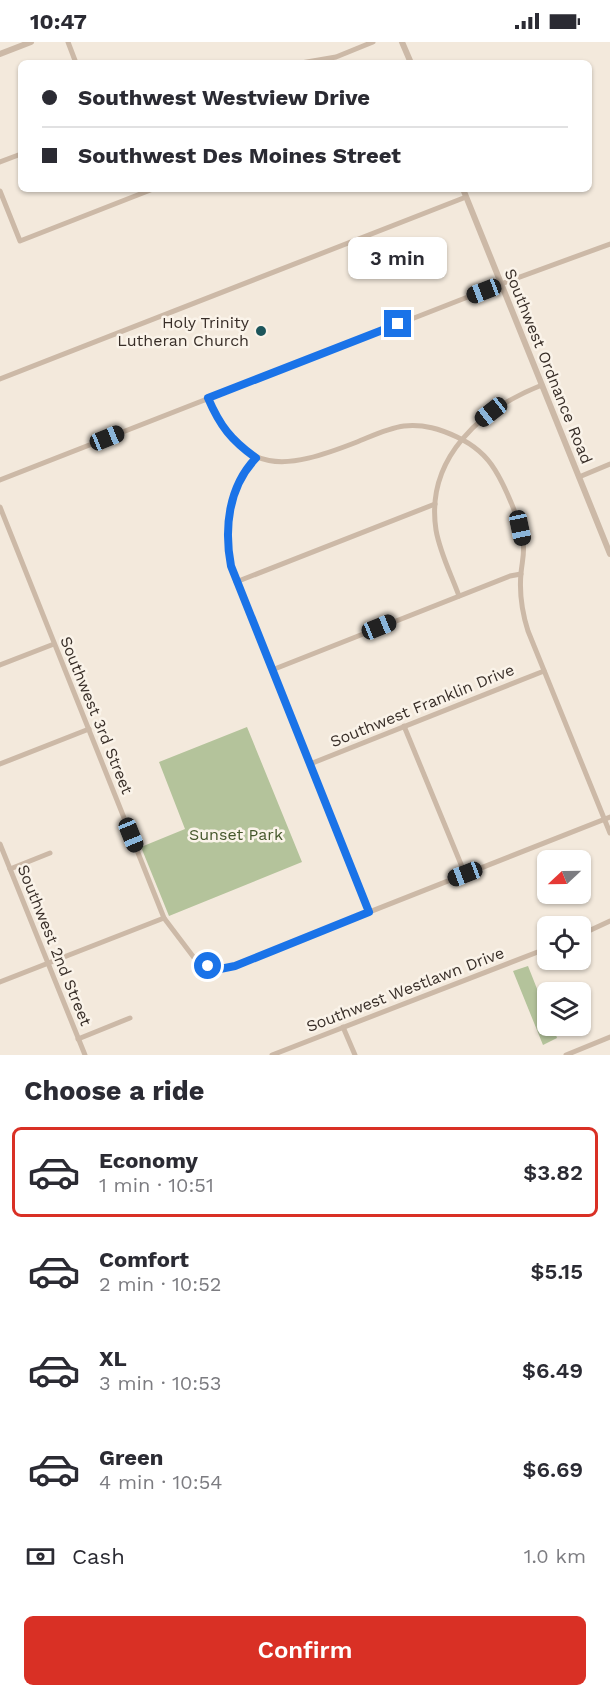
<!DOCTYPE html>
<meta charset="utf-8">
<style>
body{margin:0;font-family:"Work Sans",sans-serif;background:#f7f7f7;color:#2b2b33;height:100vh;display:flex;flex-direction:column;font-size:22px;white-space:nowrap}
*{box-sizing:border-box;margin:0}
p{font-size:20px;color:#7c7c81}
.icon{flex:none;width:33px;height:33px;fill:none;stroke:currentColor;stroke-width:2;stroke-linecap:round;stroke-linejoin:round}
.map{position:relative;height:1013px;overflow:hidden}
.drawer{display:flex;flex-direction:column;background:#fff;flex:1}
.drawer>*{flex:none}
.top-card{position:absolute;left:18px;top:18px;width:574px;height:132px;border-radius:9px;box-shadow:0 2px 4px #0004;display:grid;align-content:center;height:132px;padding:0 24px;background:#fff}
.needle{width:39px;rotate:248deg}
.buttons{position:absolute;left:537px;top:808px;display:grid;gap:12px}
.buttons a{display:grid;place-items:center;width:54px;height:54px;border-radius:9px;background:#fff;box-shadow:0 2px 4px #0004;font-size:30px}
.end{position:absolute;width:27px;height:27px;margin:-14px;border:8px solid #1a73e8;background:#fff;box-shadow:0 0 0 3px #fff}
.from{border-radius:50%}
.bubble{position:absolute;height:42px;border-radius:9px;background:#fff;box-shadow:0 2px 4px #0004;font-size:20px;font-weight:600;line-height:42px;text-align:center}
.car{position:absolute;width:18px;height:36px;margin:-18px -9px;border-radius:8px;box-shadow:0 0 4px 2px #0007;background:linear-gradient(#222 24%,#8ab4d8 0 40%,#222 0 76%,#8ab4d8 0 86%,#222 0)}
.top-card b{display:flex;align-items:center;gap:21px;height:57px;font-size:22px}
.top-card b+b{border-top:2px solid #e1e1e2}
.top-card i{width:15px;height:15px;background:#2b2b33}
ul{padding:0;list-style:none}
li{display:flex;align-items:center;gap:18px;height:90px;margin:0 12px 9px;padding:0 12px;border:3px solid transparent;border-radius:9px}
li div{flex:1}
li b{display:block;font-size:22px}
li em{font-style:normal;font-weight:600}
li.selected{border-color:#d93025}
li>.icon{width:54px;height:54px;stroke-width:1.5}
h2{padding:0 24px;font-size:27px;line-height:72px}
.pay{display:flex;align-items:center;gap:15px;height:66px;padding:0 24px;font-size:22px}
.pay p{margin-inline-start:auto}
.button{display:flex;gap:12px;margin-top:auto;padding:12px 24px}
.button a{flex:1;height:69px;border-radius:9px;background:#d93025;color:#fff;font-size:24px;font-weight:600;line-height:69px;text-align:center}
.status{display:flex;justify-content:space-between;align-items:center;height:42px;padding:0 30px;background:#fff;direction:ltr}
.status svg{height:16px;fill:currentColor}
.map>svg:first-child{display:block}
.green{fill:#b4c39b}
.lines{fill:none;stroke-linecap:round;stroke-linejoin:round}
.minor{stroke:#ccb9a7;stroke-width:5}
.tertiary{stroke:#ccb9a7;stroke-width:6}
.route{stroke:#1a73e8;stroke-width:8}
.poi-dot{fill:#1c555b;stroke:#faf3e9;stroke-width:2}
.labels{text-anchor:middle;stroke-width:5;stroke-linejoin:round;paint-order:stroke}
.poi-label{font-size:16px;fill:#382e28;stroke:#faf3e9;text-anchor:end}
.street-label{font-size:16px;fill:#382e28;stroke:#faf3e9}
.park-label{font-size:16px;fill:#45572b;stroke:#faf3e9}
</style>
<div class="status"><b>10:47</b><svg viewBox="0 0 49 12"><path d="M0 12V9h3v3zM5 12V6h3v6zM10 12V3h3v9zM15 12V0h3v12zM26 1h20v11H26zM47 4h2v5h-2z"/></svg></div>
<div class="map">
<svg width="610" height="1013" viewBox="0 0 610 1013">
<rect width="100%" height="100%" fill="#f3e9dc"/>
<g class="green">
<polygon points="247,685 302,820 169,874 141,805 185,787 159,720"/>
<polygon points="528,924 547,972 548,984 553,984 557,996 543,1003 513,929"/>
</g>
<g class="lines">
<g class="minor">
<polyline points="68,0 76,21"/>
<polyline points="265,21 287,21"/>
<polyline points="301,21 336,15 373,0"/>
<polyline points="0,120 21,112"/>
<polyline points="0,149 20,199 153,147"/>
<polyline points="0,337 466,155"/>
<path d="M208,356c36,80 77,72 149,44 15,-6 31,-14 47,-16 20,-2 36,3 53,11 15,7 29,18 38,33 10,16 26,53 28,71 2,11 -1,21 -2,32 -2,21 1,39 7,58l82,202"/>
<path d="M256,416c-28,29 -32,71 -25,108l138,346"/>
<polyline points="579,435 610,422"/>
<polyline points="0,438 501,242 610,202"/>
<path d="M0,465l164,411 31,41c13,9 25,11 40,6l375,-148"/>
<polyline points="236,540 435,462"/>
<path d="M459,554c-8,-22 -19,-43 -23,-66 -11,-72 45,-121 106,-145"/>
<polyline points="0,623 54,602"/>
<polyline points="272,628 510,534 521,532"/>
<polyline points="404,684 465,832"/>
<polyline points="0,722 89,687"/>
<polyline points="310,722 544,629"/>
<polyline points="0,802 85,1013"/>
<polyline points="10,827 50,811"/>
<polyline points="580,893 610,879"/>
<polyline points="0,940 164,876"/>
<polyline points="343,985 355,1013"/>
<polyline points="78,997 130,976"/>
<polyline points="272,1013 548,906"/>
<polyline points="566,1013 610,995"/>
</g>
<g class="tertiary">
<polyline points="402,0 411,21"/>
<polyline points="0,12 31,0"/>
<polyline points="463,147 610,512"/>
</g>
</g>
<g class="lines">
<path class="route" d="M208,924l12,3 15,-3 134,-54 -138,-346c-7,-37 -3,-79 25,-108 -25,-18 -36,-32 -48,-60l190,-74"/>
</g>
<circle class="poi-dot" cx="261" cy="289" r="6"/>
<g class="labels">
<g class="poi-label">
<text x="249" y="286">Holy Trinity<tspan x="249" dy="18">Lutheran Church</tspan></text>
</g>
<g class="street-label">
<text transform="translate(549 324) rotate(68)" y="6">Southwest Ordnance Road</text>
<text transform="translate(422 663) rotate(-22)" y="6">Southwest Franklin Drive</text>
<text transform="translate(97 673) rotate(68)" y="6">Southwest 3rd Street</text>
<text transform="translate(55 903) rotate(68)" y="6">Southwest 2nd Street</text>
<text transform="translate(405 947) rotate(-21)" y="6">Southwest Westlawn Drive</text>
</g>
<g class="park-label">
<text x="236" y="798">Sunset Park</text>
</g>
</g>
</svg>
<div class="buttons">
<a><svg class="needle" viewBox="-14 -14 28 28"><path d="M0-13l5 13h-10z" fill="#e53935"/><path d="M0 13l5-13h-10z" fill="#7c7c81"/></svg></a>
<a><svg class="icon" aria-label="locate" viewBox="0 0 24 24"><circle cx="12" cy="12" r="6"/><path d="M12 2v4M12 18v4M2 12h4M18 12h4"/></svg></a>
<a><svg class="icon" aria-label="layers" viewBox="0 0 24 24"><path d="M12 4l9 5-9 5-9-5zM3 14l9 5 9-5"/></svg></a>
</div>
<i class="end from" style="left:208px;top:924px"></i>
<i class="end" style="left:398px;top:282px"></i>
<div class="bubble" style="left:348px;top:195px;width:99px">3 min</div>
<i class="car" style="left:484px;top:249px;rotate:249deg"></i>
<i class="car" style="left:491px;top:370px;rotate:232deg"></i>
<i class="car" style="left:107px;top:396px;rotate:68deg"></i>
<i class="car" style="left:520px;top:486px;rotate:168deg"></i>
<i class="car" style="left:379px;top:585px;rotate:68deg"></i>
<i class="car" style="left:131px;top:793px;rotate:158deg"></i>
<i class="car" style="left:465px;top:832px;rotate:249deg"></i>
<div class="top-card">
<b><i class="from"></i>Southwest Westview Drive</b>
<b><i></i>Southwest Des Moines Street</b>
</div>
</div>
<section class="drawer">
<h2>Choose a ride</h2>
<ul>
<li class="selected"><svg class="icon" aria-label="car" viewBox="0 0 24 24"><path d="M5 17H2v-5l4-1 3-4h7l3 4 3 1v5h-3M9 17h6M6 11h13"/><circle cx="7" cy="17" r="2"/><circle cx="17" cy="17" r="2"/></svg><div><b>Economy</b><p>1 min · 10:51</p></div><em>$3.82</em></li>
<li><svg class="icon" aria-label="car" viewBox="0 0 24 24"><path d="M5 17H2v-5l4-1 3-4h7l3 4 3 1v5h-3M9 17h6M6 11h13"/><circle cx="7" cy="17" r="2"/><circle cx="17" cy="17" r="2"/></svg><div><b>Comfort</b><p>2 min · 10:52</p></div><em>$5.15</em></li>
<li><svg class="icon" aria-label="car" viewBox="0 0 24 24"><path d="M5 17H2v-5l4-1 3-4h7l3 4 3 1v5h-3M9 17h6M6 11h13"/><circle cx="7" cy="17" r="2"/><circle cx="17" cy="17" r="2"/></svg><div><b>XL</b><p>3 min · 10:53</p></div><em>$6.49</em></li>
<li><svg class="icon" aria-label="car" viewBox="0 0 24 24"><path d="M5 17H2v-5l4-1 3-4h7l3 4 3 1v5h-3M9 17h6M6 11h13"/><circle cx="7" cy="17" r="2"/><circle cx="17" cy="17" r="2"/></svg><div><b>Green</b><p>4 min · 10:54</p></div><em>$6.69</em></li>
</ul>
<div class="pay"><svg class="icon" aria-label="cash" viewBox="0 0 24 24"><path d="M3 7h18v10H3z"/><circle cx="12" cy="12" r="2"/></svg>Cash<p>1.0 km</p></div>
<div class="button"><a>Confirm</a></div>
</section>
